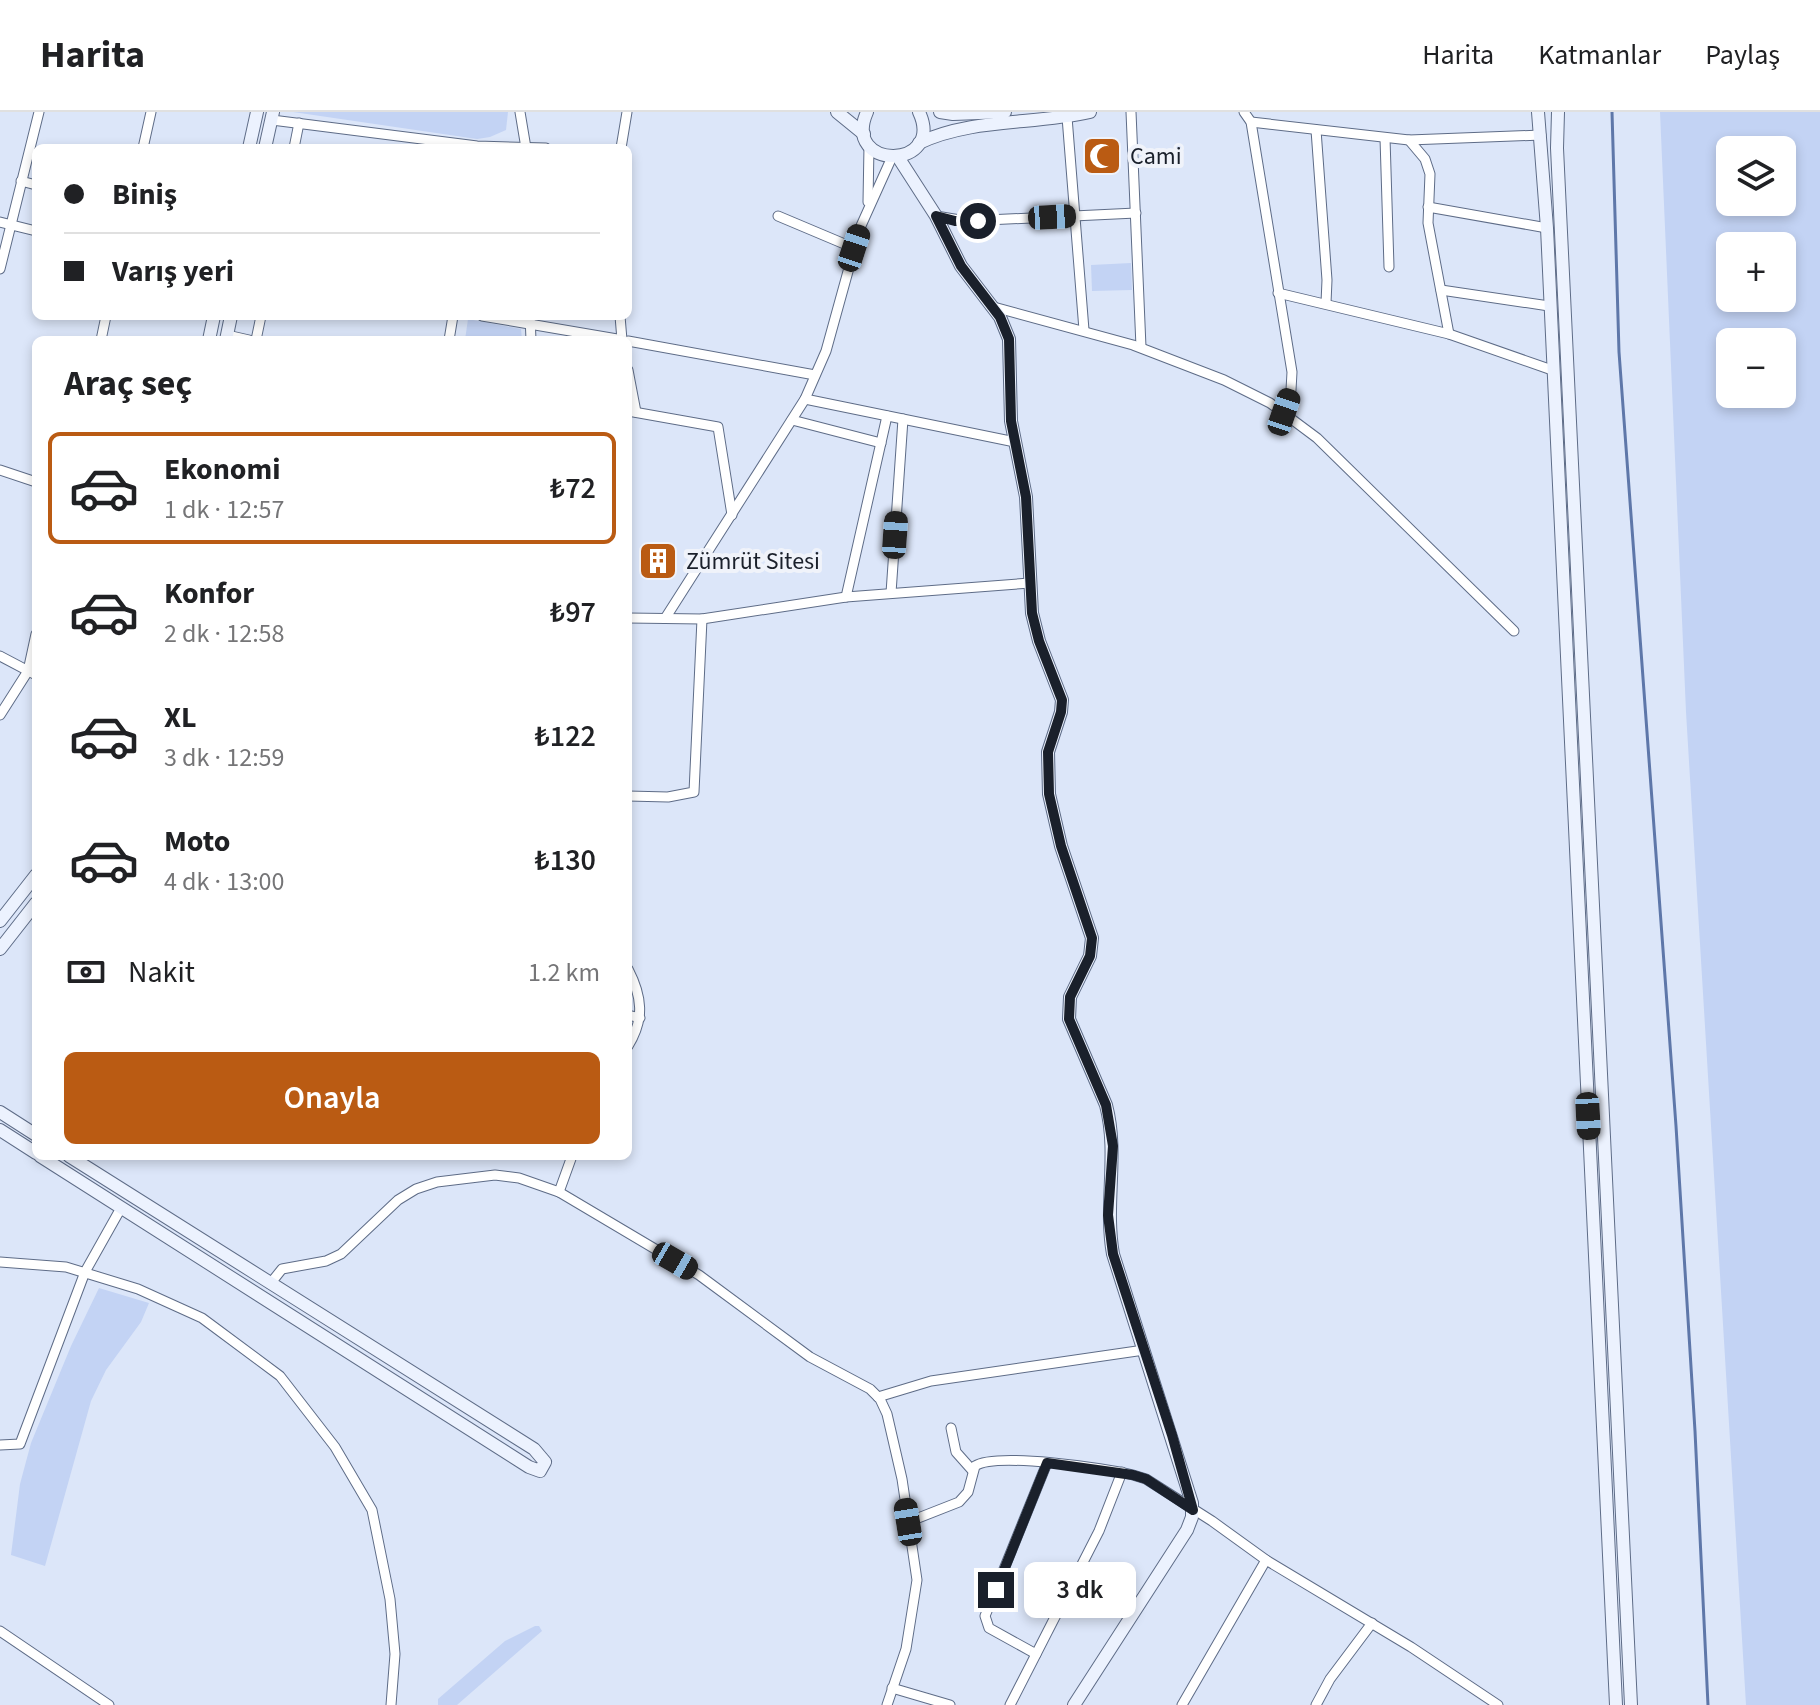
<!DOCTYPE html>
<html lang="tr">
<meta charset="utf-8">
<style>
body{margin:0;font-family:"Source Sans 3",sans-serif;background:#f2f2f2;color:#202124;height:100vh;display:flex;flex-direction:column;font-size:30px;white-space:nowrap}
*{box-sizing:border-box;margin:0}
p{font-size:26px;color:#757577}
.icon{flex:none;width:44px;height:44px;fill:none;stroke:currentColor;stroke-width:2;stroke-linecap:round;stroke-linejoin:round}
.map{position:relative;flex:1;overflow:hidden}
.drawer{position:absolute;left:32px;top:224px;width:600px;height:824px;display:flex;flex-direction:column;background:#fff;border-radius:12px;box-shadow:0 4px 12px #0003}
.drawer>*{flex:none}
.banner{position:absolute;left:32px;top:32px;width:600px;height:176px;border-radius:12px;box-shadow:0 4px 12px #0003;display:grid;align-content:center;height:176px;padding:0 32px;background:#fff}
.buttons{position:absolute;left:1716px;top:24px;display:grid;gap:16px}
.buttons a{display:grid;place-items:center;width:80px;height:80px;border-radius:12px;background:#fff;box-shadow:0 4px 12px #0003;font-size:40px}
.end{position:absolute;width:36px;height:36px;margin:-18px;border:10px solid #1a202b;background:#fff;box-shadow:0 0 0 4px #fff}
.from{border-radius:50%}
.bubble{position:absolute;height:56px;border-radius:12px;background:#fff;box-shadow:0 4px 12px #0003;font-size:26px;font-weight:600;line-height:56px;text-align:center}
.car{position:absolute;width:24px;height:48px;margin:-24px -12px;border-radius:10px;box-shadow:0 0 6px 2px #0007;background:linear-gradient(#222 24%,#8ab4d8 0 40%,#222 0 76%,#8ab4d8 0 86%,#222 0)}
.banner b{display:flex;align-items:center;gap:28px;height:76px;font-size:30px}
.banner b+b{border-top:2px solid #e0e0e0}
.banner i{width:20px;height:20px;background:#202124}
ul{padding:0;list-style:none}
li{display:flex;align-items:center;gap:24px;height:112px;margin:0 16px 12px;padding:0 16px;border:4px solid transparent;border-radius:12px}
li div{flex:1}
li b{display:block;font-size:30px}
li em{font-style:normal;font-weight:600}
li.on{border-color:#ba5b13}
li>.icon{width:72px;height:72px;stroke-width:1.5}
h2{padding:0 32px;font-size:36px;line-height:96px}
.pay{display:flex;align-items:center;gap:20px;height:88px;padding:0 32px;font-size:30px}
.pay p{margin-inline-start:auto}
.cta{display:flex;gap:16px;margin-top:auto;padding:16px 32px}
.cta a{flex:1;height:92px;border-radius:12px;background:#ba5b13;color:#fff;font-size:32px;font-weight:600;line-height:92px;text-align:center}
header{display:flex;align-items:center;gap:48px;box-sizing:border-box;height:112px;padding:0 40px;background:#fff;border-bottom:2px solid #e0e0e0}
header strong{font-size:38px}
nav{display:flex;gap:44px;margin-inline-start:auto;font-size:28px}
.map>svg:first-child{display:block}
.green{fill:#c3d3f4;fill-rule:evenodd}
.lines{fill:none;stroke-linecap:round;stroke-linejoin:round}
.stream{stroke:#5e77a9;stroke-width:3}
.street-casing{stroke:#5e6c87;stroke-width:11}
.secondary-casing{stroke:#5e6c87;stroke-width:14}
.street{stroke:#fff;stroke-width:9}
.secondary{stroke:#ecf2fe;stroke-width:12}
.route{stroke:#1a202b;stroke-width:10}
.labels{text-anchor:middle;stroke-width:8;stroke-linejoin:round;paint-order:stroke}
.poi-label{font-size:24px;fill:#1a202b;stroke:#f0f3fa;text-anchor:start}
</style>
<header>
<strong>Harita</strong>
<nav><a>Harita</a><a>Katmanlar</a><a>Paylaş</a></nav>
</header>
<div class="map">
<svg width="1820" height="1593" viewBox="0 0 1820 1593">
<rect width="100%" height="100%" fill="#dce6f9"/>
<g class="green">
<polygon points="293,0 508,0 506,18 490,25 477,27"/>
<path d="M1660,0h160v1593h-74l-60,-993zM1782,38v52h-52v-52zM1730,134h52v52h-52zM1782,230v52h-52v-52z"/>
<polygon points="1131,151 1132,178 1092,179 1091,153"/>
<polygon points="468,207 521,217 522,228 465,228"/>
<polygon points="99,1176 149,1191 141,1210 106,1258 91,1289 45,1454 11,1443 20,1372 31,1331 71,1234"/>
<polygon points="535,1514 539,1514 542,1519 457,1593 438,1593 438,1587 505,1529"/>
</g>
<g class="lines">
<polyline class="stream" points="1612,0 1619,240 1676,1014 1695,1319 1708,1593"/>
<defs>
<g id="street">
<polyline points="520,0 526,36"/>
<polyline points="1131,0 1141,235"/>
<polyline points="1244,0 1251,10 1292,260 1291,278 1284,300"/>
<polyline points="1067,5 1084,218"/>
<polyline points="272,8 477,34 546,36"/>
<polyline points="1251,10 1409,28 1541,23"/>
<polyline points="1316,18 1327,168 1326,191"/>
<polyline points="1385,26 1389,155"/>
<polyline points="1409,28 1425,47 1430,62 1428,111 1449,222"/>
<polyline points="143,36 151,0"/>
<polyline points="294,36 299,11"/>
<polyline points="621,36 627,0"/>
<polyline points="21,69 36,73"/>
<polyline points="868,90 869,34"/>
<polyline points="1428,95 1547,116"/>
<polyline points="778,104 854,136"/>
<polyline points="936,104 966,109 1136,101"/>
<polyline points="0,110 36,119"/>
<polyline points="0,157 39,0"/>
<polyline points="1441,178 1549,194"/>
<polyline points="1278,181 1449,222 1552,258"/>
<polyline points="990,194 1133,233 1224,268 1270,291 1317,326 1514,519"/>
<polyline points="482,204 623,228"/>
<polyline points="530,204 531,228"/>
<polyline points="620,204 622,228"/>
<polyline points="227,223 249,228"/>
<polyline points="101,228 106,204"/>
<polyline points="256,228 261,204"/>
<polyline points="449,228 453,204"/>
<polyline points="628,229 815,263"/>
<polyline points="628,258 636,300"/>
<polyline points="805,287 1015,330"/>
<polyline points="628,299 718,315 732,403"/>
<polyline points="792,308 881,331"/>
<polyline points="0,358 36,370"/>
<polyline points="891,481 903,307"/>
<polyline points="846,485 887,304"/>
<polyline points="666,505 805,287 826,239 860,116 892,45"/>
<polyline points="628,506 702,507 846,485 1030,471"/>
<polyline points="0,544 36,563"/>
<polyline points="0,603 28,559 36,522"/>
<polyline points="628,684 668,685 694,680 702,507"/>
<path d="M628,857c14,27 17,50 0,77"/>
<polyline points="628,903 640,906"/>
<polyline points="559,1080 572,1044"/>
<polyline points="0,1150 66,1155 138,1177 202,1206 280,1264 335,1335 372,1398 390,1487 395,1542 391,1593"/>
<polyline points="270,1172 282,1157 326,1149 341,1142 398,1088 416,1077 437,1070 495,1063 519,1066 559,1080 699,1163 810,1245 870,1277 880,1287 887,1302 902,1367 917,1468 906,1537 887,1593"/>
<polyline points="878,1285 931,1269 1144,1238"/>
<polyline points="951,1316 956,1340 972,1358"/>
<polyline points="0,1333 20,1332 85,1160 121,1096"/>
<path d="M908,1410l51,-20 9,-10 7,-26c20,-14 131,2 158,9l13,4 66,42 54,39 145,87 87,58"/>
<polyline points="0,1519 109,1593"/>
<polyline points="1036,1542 989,1516 985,1504 1047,1351"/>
<polyline points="892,1576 950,1593"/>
<polyline points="1010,1593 1099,1419 1122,1360"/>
<polyline points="1182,1593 1266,1448"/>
<polyline points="1316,1593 1330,1567 1372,1511"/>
</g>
<g id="secondary">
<polyline points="837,0 864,22"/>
<path d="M867,0c-26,59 79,58 52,0"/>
<polyline points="940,0 953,2 1005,0"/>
<polyline points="1538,0 1547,116 1616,1593"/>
<polyline points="1558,0 1557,36 1631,1593"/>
<path d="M919,31c53,-25 114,-18 171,-31"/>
<polyline points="249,36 257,0"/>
<polyline points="265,36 273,0"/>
<path d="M898,45l38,59 25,50 39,51 9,22 2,82 15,76 6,116 7,28 23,59 -1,12 -13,40 1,42 12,52 31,92 -2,18 -20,41 -1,22 37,86c13,49 -2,99 7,149l79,249v14l-5,13 -113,175"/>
<polyline points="209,228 214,204"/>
<polyline points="226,228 231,204"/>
<polyline points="0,809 36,763"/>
<polyline points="0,837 36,791"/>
<polyline points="0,1000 36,1023"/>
<polyline points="0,1018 36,1041"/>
<polyline points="40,1044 529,1355 540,1359 545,1350 534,1337 69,1044"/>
</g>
</defs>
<use href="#street" class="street-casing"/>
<use href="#secondary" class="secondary-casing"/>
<use href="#street" class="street"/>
<use href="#secondary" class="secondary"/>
</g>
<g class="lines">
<polyline class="route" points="978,109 955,109 936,104 961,154 1000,205 1009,227 1011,309 1026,385 1032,501 1039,529 1062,588 1061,600 1048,640 1049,682 1061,734 1092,826 1090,844 1070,885 1069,907 1106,993 1113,1034 1108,1103 1113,1142 1172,1323 1193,1398 1146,1367 1133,1363 1047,1351 996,1478"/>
</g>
<defs>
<symbol id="mosque-square" viewBox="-11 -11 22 22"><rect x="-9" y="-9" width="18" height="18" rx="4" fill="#ba5b13" stroke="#f0f3fa"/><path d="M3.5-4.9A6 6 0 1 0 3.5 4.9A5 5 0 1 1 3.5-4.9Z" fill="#fff"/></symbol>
<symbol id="building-square" viewBox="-11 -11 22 22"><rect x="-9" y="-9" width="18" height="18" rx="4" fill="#ba5b13" stroke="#f0f3fa"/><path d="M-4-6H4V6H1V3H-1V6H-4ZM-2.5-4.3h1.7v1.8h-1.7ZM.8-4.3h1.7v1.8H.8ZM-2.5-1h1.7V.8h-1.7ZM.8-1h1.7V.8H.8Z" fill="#fff"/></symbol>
</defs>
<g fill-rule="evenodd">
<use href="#mosque-square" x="1080" y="22" width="44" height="44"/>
<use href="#building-square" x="636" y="427" width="44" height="44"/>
</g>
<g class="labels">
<g class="poi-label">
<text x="1130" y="52">Cami</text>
<text x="686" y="457">Zümrüt Sitesi</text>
</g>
</g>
</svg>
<div class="buttons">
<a><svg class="icon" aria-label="layers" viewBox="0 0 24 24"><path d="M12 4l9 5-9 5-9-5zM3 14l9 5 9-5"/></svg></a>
<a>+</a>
<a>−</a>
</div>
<i class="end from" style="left:978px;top:109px"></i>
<i class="end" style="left:996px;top:1478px"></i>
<div class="bubble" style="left:1024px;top:1450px;width:112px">3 dk</div>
<i class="car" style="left:1052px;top:105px;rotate:87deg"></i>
<i class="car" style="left:854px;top:136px;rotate:18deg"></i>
<i class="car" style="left:1284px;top:300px;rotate:19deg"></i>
<i class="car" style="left:895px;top:423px;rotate:4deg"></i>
<i class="car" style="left:1588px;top:1004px;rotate:177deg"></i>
<i class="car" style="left:675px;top:1149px;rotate:120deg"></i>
<i class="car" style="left:908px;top:1410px;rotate:351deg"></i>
<div class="banner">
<b><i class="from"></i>Biniş</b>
<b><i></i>Varış yeri</b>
</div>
<section class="drawer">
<h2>Araç seç</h2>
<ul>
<li class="on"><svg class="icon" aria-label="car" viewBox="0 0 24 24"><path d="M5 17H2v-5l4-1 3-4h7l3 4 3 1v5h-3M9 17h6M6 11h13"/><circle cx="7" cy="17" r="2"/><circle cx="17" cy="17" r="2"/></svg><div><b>Ekonomi</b><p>1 dk · 12:57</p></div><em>₺72</em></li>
<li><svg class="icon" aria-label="car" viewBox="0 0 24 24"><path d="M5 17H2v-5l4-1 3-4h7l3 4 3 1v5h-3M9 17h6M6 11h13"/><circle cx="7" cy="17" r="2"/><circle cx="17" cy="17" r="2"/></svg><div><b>Konfor</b><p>2 dk · 12:58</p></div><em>₺97</em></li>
<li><svg class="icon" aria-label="car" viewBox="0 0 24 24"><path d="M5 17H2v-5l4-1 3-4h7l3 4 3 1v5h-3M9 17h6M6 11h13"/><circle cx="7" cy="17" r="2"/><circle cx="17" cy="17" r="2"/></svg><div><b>XL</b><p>3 dk · 12:59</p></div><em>₺122</em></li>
<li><svg class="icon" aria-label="car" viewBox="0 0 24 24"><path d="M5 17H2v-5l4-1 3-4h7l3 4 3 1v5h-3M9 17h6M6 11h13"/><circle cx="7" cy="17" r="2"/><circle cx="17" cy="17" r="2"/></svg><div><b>Moto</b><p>4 dk · 13:00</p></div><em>₺130</em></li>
</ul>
<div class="pay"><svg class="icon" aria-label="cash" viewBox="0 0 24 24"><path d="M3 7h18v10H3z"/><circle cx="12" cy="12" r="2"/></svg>Nakit<p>1.2 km</p></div>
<div class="cta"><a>Onayla</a></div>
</section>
</div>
